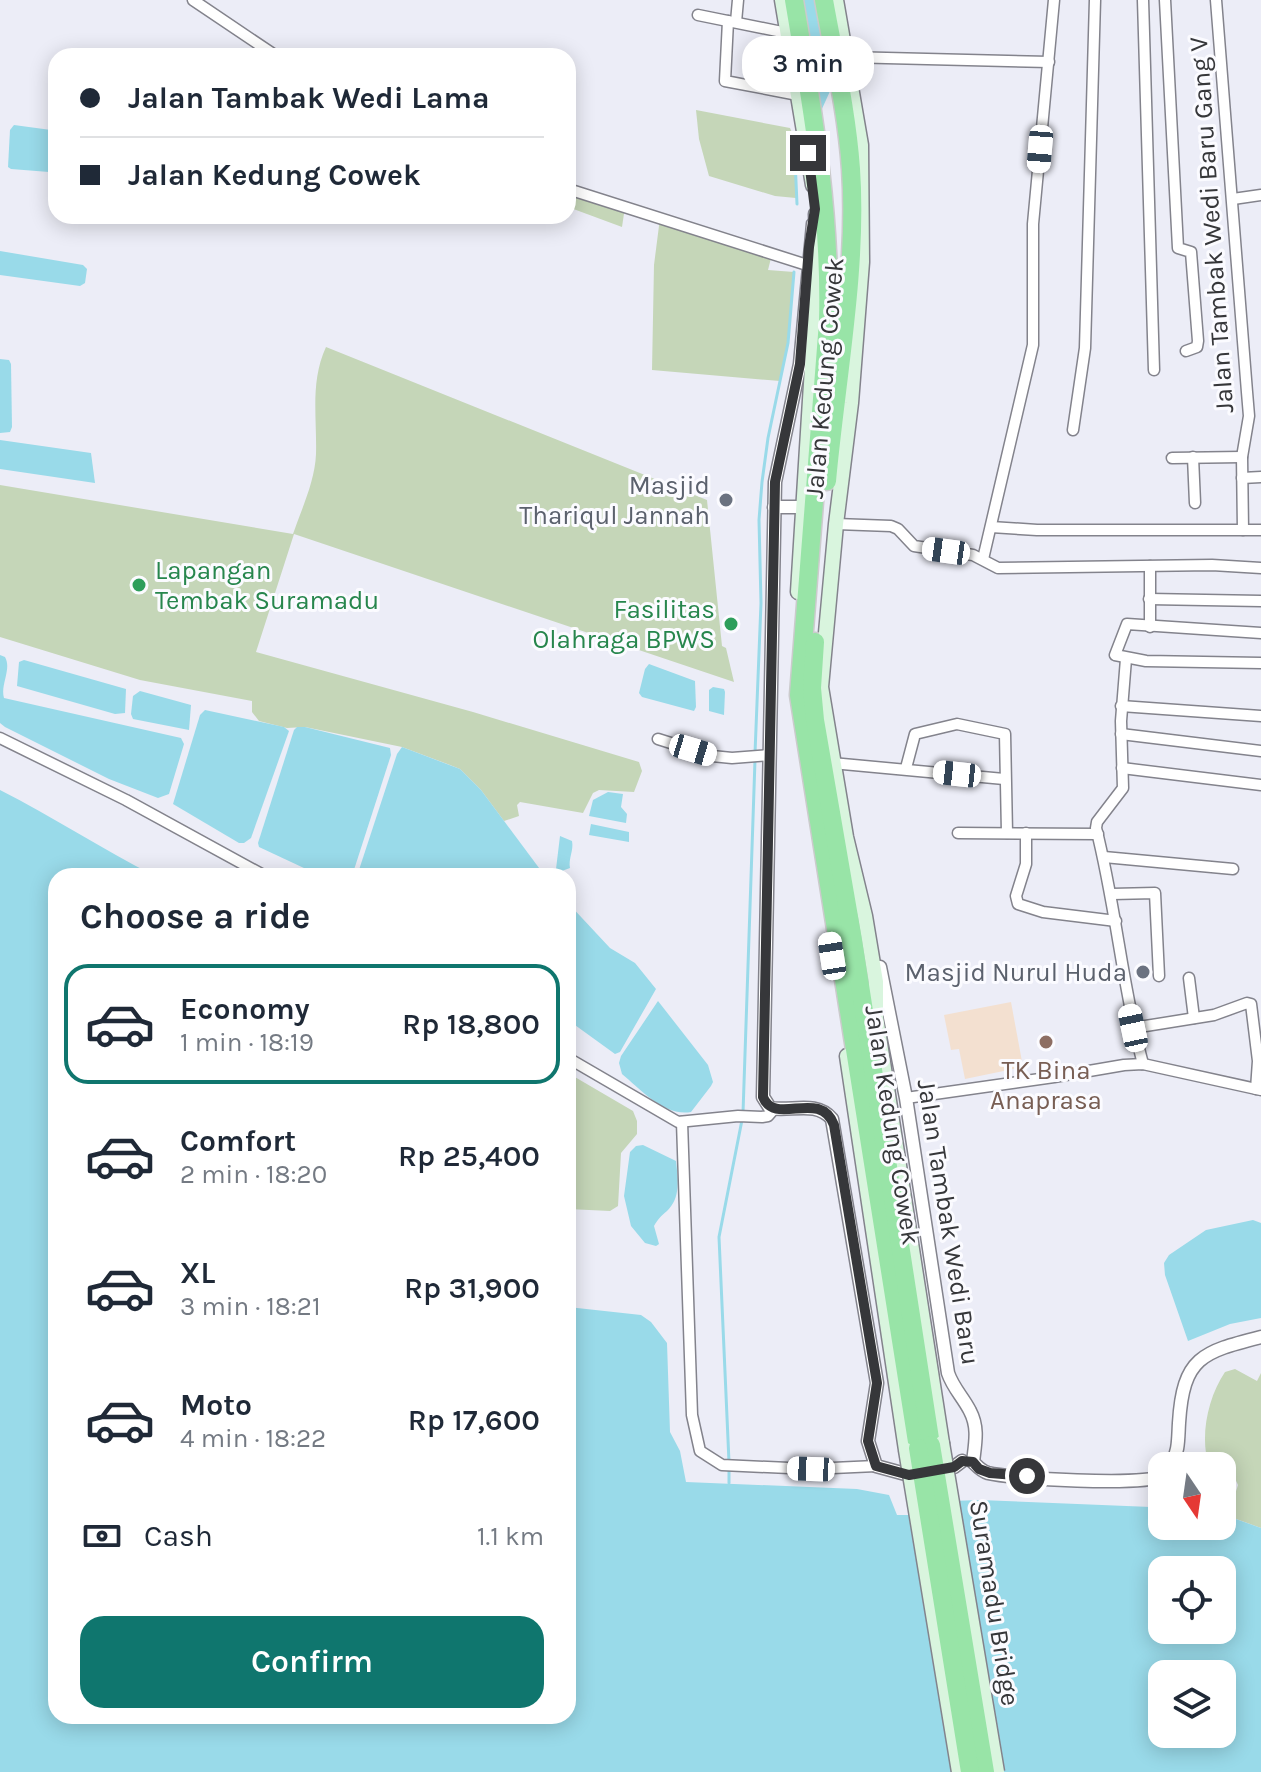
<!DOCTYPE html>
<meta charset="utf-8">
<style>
body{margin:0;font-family:Karla,sans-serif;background:#f6f6f7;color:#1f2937;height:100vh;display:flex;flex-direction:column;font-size:30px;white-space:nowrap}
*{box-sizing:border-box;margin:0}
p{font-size:26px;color:#747a83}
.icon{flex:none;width:44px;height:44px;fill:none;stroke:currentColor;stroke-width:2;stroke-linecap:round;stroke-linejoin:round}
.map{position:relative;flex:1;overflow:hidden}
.details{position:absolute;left:48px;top:868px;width:528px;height:856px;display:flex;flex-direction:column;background:#fff;border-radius:24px;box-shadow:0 4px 20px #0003}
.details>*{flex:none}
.top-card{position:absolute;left:48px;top:48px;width:528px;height:176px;border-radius:24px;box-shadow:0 4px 20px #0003;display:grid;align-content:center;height:176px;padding:0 32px;background:#fff}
.needle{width:52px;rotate:167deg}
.controls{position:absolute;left:1148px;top:1452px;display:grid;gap:16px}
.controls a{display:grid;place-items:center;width:88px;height:88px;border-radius:16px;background:#fff;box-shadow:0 4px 20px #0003;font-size:40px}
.end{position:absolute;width:36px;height:36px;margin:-18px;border:10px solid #36373a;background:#fff;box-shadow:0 0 0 4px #fff}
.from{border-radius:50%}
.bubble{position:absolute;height:56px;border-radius:24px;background:#fff;box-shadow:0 4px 20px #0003;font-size:26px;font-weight:600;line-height:56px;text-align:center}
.car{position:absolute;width:24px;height:48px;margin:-24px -12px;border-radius:10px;box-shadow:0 0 6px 2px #0007;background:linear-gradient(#fff 24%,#345 0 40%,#fff 0 76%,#345 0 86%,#fff 0)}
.top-card b{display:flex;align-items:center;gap:28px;height:76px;font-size:30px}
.top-card b+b{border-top:2px solid #e0e1e3}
.top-card i{width:20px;height:20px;background:#1f2937}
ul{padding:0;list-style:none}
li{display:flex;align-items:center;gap:24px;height:120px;margin:0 16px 12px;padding:0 16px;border:4px solid transparent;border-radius:24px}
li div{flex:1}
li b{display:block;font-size:30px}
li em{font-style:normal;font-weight:600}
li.active{border-color:#0f766e}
li>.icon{width:72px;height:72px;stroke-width:1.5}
h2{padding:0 32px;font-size:36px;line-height:96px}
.pay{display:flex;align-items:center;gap:20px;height:88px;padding:0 32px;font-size:30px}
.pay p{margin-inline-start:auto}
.button{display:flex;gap:16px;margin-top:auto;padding:16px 32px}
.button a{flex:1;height:92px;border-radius:24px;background:#0f766e;color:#fff;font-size:32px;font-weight:600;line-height:92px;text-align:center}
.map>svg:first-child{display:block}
.education{fill:#f3e0d0}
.green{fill:#c5d6b8}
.water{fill:#99dae9;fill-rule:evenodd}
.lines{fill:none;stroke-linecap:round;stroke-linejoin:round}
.stream{stroke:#99dae9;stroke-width:3}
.minor-casing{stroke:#83838c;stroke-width:13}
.tertiary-casing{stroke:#83838c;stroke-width:15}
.secondary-casing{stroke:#83838c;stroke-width:17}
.trunk-casing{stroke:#cbcbcc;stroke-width:21}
.minor{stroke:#fff;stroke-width:10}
.tertiary{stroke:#fff;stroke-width:12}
.secondary{stroke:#d9f5de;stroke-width:14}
.trunk{stroke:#98e4a7;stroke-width:18}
.secondary-bridge-casing{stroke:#83838c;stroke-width:17;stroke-linecap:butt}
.trunk-bridge-casing{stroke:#cbcbcc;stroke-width:21;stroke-linecap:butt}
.secondary-bridge{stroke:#d9f5de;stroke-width:14}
.trunk-bridge{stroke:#98e4a7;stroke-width:18}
.route{stroke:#36373a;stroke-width:10}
.worship-dot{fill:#6b7280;stroke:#fbfbff;stroke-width:3}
.leisure-dot{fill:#2e9e5b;stroke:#fbfbff;stroke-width:3}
.education-dot{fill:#8d6e63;stroke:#fbfbff;stroke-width:3}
.labels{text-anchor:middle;stroke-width:6;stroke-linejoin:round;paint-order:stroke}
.street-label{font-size:26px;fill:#36373a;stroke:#fbfbff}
.worship-label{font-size:26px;fill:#5b616d;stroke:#fbfbff;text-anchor:end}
.leisure-label{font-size:26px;fill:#27864d;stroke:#fbfbff;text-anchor:start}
.education-label{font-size:26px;fill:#785e54;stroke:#fbfbff}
</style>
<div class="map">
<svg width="1261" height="1772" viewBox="0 0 1261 1772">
<rect width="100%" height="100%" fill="#ecedf7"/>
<polygon class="education" points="1011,1002 1023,1067 965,1079 959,1049 951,1050 944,1015"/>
<g class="green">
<polygon points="696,110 790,128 794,137 796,198 775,196 709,176 699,139"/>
<polygon points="568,189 625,207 622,227 568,207"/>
<polygon points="660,218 772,254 768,270 794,272 788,343 780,381 652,370 654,265"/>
<path d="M326,347l381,153 15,146 4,2 8,34 -440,-148 -38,118 217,60 166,50 3,9 -8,21 -35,-2 -6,3 -10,20 -63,-11 -3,3 2,11 -15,5 -23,-31 -21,-21 -10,-4 -48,-18 -97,-20 -18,1 -28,-7 -7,-9v-11l-112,-21 -140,-43v-152l293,49c9,-26 22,-53 23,-80 1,-37 -6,-72 10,-107z"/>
<polygon points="568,1073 633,1111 637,1121 637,1134 621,1153 618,1206 610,1211 568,1209"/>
<path d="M1235,1369l22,12 4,-8v155l-33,-12 10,-31 -8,-17 -24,-15c-4,-26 4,-59 19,-81z"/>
</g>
<g class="water">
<polygon points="802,0 816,0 831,89 821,111"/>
<polygon points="14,125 51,130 53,133 49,172 11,169 8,167 10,130"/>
<polygon points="0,251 83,265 87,269 85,283 80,286 0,275"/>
<polygon points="0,359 9,360 11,364 12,427 10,432 0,433"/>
<polygon points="0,440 91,453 95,483 0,469"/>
<path d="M0,655l5,2c7,12 -5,28 -1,41l177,40 3,6 -15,50 -11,4 -49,-19 -104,-52 -5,-4z"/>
<polygon points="24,660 126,689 125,713 115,714 17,686 19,662"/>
<polygon points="649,664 695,681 696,707 694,711 642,697 639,693 645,669"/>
<polygon points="713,687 724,689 725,692 724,715 709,711 709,690"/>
<polygon points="140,691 191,705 189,730 133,719 131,714 133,696"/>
<polygon points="205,710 284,727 289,731 251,838 244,843 239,843 173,804 200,715"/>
<polygon points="305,727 390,748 391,755 352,876 321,876 259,847 258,843 294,730 297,727"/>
<polygon points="402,747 460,769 481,790 545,876 357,876 397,754"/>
<path d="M0,790c53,27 102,59 155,86h-99v840h512v-409l73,8 10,7 16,21 3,89 10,19 6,31 171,7 32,6 8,20h21l4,-13 58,-2 171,7 11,-4v23h60v-12l39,14v244h-1261zM1162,1570h60v60h-60zM1162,1674h60v60h-60z"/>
<polygon points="608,792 623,794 621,807 627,814 626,823 589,816 593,800"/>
<polygon points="591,824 629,832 629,842 589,835"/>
<path d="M560,836l12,5c2,9 -4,18 -2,27l-11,4 -3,-3z"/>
<polygon points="568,903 610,948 635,963 656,989 620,1052 615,1054 568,1020"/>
<path d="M658,1001l50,64 5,17 -2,4 -20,26c-26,5 -51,-23 -69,-38l-3,-11 2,-7z"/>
<path d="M643,1145l33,16c2,18 5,37 -9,50 -6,5 -9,8 -13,15l5,18 -3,2 -11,-3 -14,-17 -7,-30 6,-44 6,-6z"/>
<polygon points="1253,1220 1261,1223 1261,1318 1230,1324 1188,1341 1165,1275 1164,1263 1169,1255 1206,1230"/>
</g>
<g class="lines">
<g class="stream">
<polyline points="794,137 797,204"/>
<polyline points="755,753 761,603 759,520 762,482 768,438 788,343 794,272"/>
<polyline points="743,1113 755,760"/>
<polyline points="729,1462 719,1237 742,1120"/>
<polyline points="729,1483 729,1469"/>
</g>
<defs>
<g id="minor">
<polyline points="193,0 276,56"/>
<polyline points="1143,0 1154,370"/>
<polyline points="1165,0 1178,248 1191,252 1198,341 1197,347 1186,351"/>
<polyline points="698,15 787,33"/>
<polyline points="728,21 725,81 798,95"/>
<polyline points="736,22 738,0"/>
<polyline points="846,57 1049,62"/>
<polyline points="568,189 807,265"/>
<polyline points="1233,199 1261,195"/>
<polyline points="1073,430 1085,348 1095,0"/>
<polyline points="1193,457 1195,503"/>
<polyline points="1172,458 1242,457"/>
<polyline points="1242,478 1261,477"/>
<polyline points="836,524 891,526 898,529 914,546 973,555 998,568 1212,565 1261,568"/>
<polyline points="991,527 1037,530 1243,530 1242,457 1249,416 1247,392 1216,0"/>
<polyline points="1243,530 1261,530"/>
<polyline points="983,559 1033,345 1033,224 1054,0"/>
<polyline points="1149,599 1261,601"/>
<polyline points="1150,627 1150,566"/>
<polyline points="1261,633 1127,624 1115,655 1146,661 1261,663"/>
<path d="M1126,659l-5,62 2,67 -26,34 -1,6c20,78 26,158 47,236"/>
<polyline points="1121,706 1261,716"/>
<polyline points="1121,734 1261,751"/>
<polyline points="0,738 126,800 265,876"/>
<polyline points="658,739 712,756 732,758 770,755"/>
<polyline points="832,763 1004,779"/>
<polyline points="906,768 915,734 957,724 1005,734 1007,833"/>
<polyline points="1122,768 1261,785"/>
<polyline points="958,833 1098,834"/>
<polyline points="1026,833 1026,864 1016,896 1018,904 1043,912 1116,921"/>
<polyline points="1104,857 1233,869"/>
<polyline points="1112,894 1155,893 1159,976"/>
<polyline points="1189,978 1194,1018"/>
<polyline points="1133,1028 1214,1015 1247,1003 1251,1004 1258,1061 1256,1089"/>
<polyline points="568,1058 678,1122 738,1116 762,1117 768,1116 774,1109"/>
<polyline points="906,1098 1054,1077 1124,1065 1143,1064 1261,1090"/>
<polyline points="682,1122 692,1415 700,1451 722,1465 811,1469 876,1466"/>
</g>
<g id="tertiary">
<path d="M813,224l-13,140 -25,118 -12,615 7,11c21,4 46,-8 62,11l45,264 -9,58 8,25 33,9 7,-1"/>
<polyline points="774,507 804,507"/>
<path d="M880,967l26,131 42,275c5,15 15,24 22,38 9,17 5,33 3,51"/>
<path d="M973,1462c5,5 8,9 15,11 25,6 154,13 174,3"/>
<path d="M1171,1466c8,-15 7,-27 8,-43 4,-66 23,-71 82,-86"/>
<polyline points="938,1470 954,1467 962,1461"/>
</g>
<g id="secondary">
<polyline points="782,0 813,185"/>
<polyline points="836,0 861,145 862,262 851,403 836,524 821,687 846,837 865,916 876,982 876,1017 942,1443"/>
<polyline points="798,592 818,272 816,214"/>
<polyline points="847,1056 906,1450"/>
</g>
<g id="trunk">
<path d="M794,0c18,108 37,211 34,322l-29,373 119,753"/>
<path d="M824,0c10,56 23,112 27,169 7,100 -15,212 -24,312"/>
<polyline points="815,642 812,688 815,720 853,940 931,1445"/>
</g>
</defs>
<use href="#minor" class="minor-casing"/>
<use href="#tertiary" class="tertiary-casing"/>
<use href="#secondary" class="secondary-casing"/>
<use href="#trunk" class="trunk-casing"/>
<use href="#minor" class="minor"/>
<use href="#tertiary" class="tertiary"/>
<use href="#secondary" class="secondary"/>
<use href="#trunk" class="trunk"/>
<defs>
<g id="secondary-bridge">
<polyline points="942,1443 997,1772"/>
<polyline points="906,1450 959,1772"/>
</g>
<g id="trunk-bridge">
<polyline points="931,1445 985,1772"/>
<polyline points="918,1448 970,1772"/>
</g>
</defs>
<use href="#secondary-bridge" class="secondary-bridge-casing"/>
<use href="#trunk-bridge" class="trunk-bridge-casing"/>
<use href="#secondary-bridge" class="secondary-bridge"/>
<use href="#trunk-bridge" class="trunk-bridge"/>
</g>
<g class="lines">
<path class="route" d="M808,153l7,56 -6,38 -9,117 -25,118 -12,615c12,30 57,-9 71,28l43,258 -9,58 8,25 33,9 45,-8 8,-6 11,1 6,7 11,4 37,3"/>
</g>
<g class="worship-dot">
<circle cx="726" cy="500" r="8"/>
<circle cx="1143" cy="972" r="8"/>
</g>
<g class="leisure-dot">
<circle cx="139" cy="585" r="8"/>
<circle cx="731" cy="624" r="8"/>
</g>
<circle class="education-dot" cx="1046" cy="1042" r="8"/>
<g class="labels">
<g class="street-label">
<text transform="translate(1211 225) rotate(-94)" y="9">Jalan Tambak Wedi Baru Gang V</text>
<text transform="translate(824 378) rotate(-85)" y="9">Jalan Kedung Cowek</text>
<text transform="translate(893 1125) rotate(81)" y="9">Jalan Kedung Cowek</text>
<text transform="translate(949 1222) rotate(81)" y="9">Jalan Tambak Wedi Baru</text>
<text transform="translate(995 1603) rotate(81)" y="9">Suramadu Bridge</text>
</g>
<g class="worship-label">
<text x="710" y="494">Masjid<tspan x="710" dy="30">Thariqul Jannah</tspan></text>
<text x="1127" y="981">Masjid Nurul Huda</text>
</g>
<g class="leisure-label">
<text x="155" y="579">Lapangan<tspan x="155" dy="30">Tembak Suramadu</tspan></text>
<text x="715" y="618" text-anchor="end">Fasilitas<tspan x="715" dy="30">Olahraga BPWS</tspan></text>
</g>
<g class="education-label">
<text x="1046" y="1079">TK Bina<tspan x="1046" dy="30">Anaprasa</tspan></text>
</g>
</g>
</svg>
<div class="controls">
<a><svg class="needle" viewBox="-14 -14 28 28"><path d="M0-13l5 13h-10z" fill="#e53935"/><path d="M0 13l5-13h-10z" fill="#747a83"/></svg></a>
<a><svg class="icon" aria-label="locate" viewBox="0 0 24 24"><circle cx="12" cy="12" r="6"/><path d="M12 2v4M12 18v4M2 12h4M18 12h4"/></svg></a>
<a><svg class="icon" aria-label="layers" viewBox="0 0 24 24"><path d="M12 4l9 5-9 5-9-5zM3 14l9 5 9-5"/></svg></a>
</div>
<i class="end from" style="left:1027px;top:1476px"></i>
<i class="end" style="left:808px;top:153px"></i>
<div class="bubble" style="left:742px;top:36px;width:132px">3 min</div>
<i class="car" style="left:1040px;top:149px;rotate:185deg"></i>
<i class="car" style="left:946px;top:551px;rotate:278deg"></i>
<i class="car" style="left:693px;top:750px;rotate:107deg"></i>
<i class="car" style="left:957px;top:774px;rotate:276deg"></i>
<i class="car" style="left:832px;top:956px;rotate:351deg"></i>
<i class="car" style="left:1133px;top:1028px;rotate:348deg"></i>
<i class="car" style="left:811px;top:1469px;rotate:272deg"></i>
<div class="top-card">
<b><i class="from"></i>Jalan Tambak Wedi Lama</b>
<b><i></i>Jalan Kedung Cowek</b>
</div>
<section class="details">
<h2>Choose a ride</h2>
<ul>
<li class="active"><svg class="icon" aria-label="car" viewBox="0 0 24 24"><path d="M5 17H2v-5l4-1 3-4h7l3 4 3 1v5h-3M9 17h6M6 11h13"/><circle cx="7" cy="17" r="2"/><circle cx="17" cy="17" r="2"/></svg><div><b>Economy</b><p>1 min · 18:19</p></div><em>Rp 18,800</em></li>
<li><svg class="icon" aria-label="car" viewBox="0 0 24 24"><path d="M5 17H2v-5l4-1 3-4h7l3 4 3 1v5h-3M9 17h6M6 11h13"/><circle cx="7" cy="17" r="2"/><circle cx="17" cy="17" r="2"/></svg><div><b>Comfort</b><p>2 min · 18:20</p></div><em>Rp 25,400</em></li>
<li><svg class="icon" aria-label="car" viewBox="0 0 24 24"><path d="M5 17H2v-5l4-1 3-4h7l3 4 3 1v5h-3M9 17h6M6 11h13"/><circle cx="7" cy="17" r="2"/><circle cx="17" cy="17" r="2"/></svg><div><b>XL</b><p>3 min · 18:21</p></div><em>Rp 31,900</em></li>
<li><svg class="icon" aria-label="car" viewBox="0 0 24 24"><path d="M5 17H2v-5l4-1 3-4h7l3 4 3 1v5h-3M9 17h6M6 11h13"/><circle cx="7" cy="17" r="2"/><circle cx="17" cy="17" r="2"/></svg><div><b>Moto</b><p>4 min · 18:22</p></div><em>Rp 17,600</em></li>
</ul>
<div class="pay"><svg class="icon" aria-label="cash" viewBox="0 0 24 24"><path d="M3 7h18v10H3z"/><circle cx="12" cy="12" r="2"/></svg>Cash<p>1.1 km</p></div>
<div class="button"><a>Confirm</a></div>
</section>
</div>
